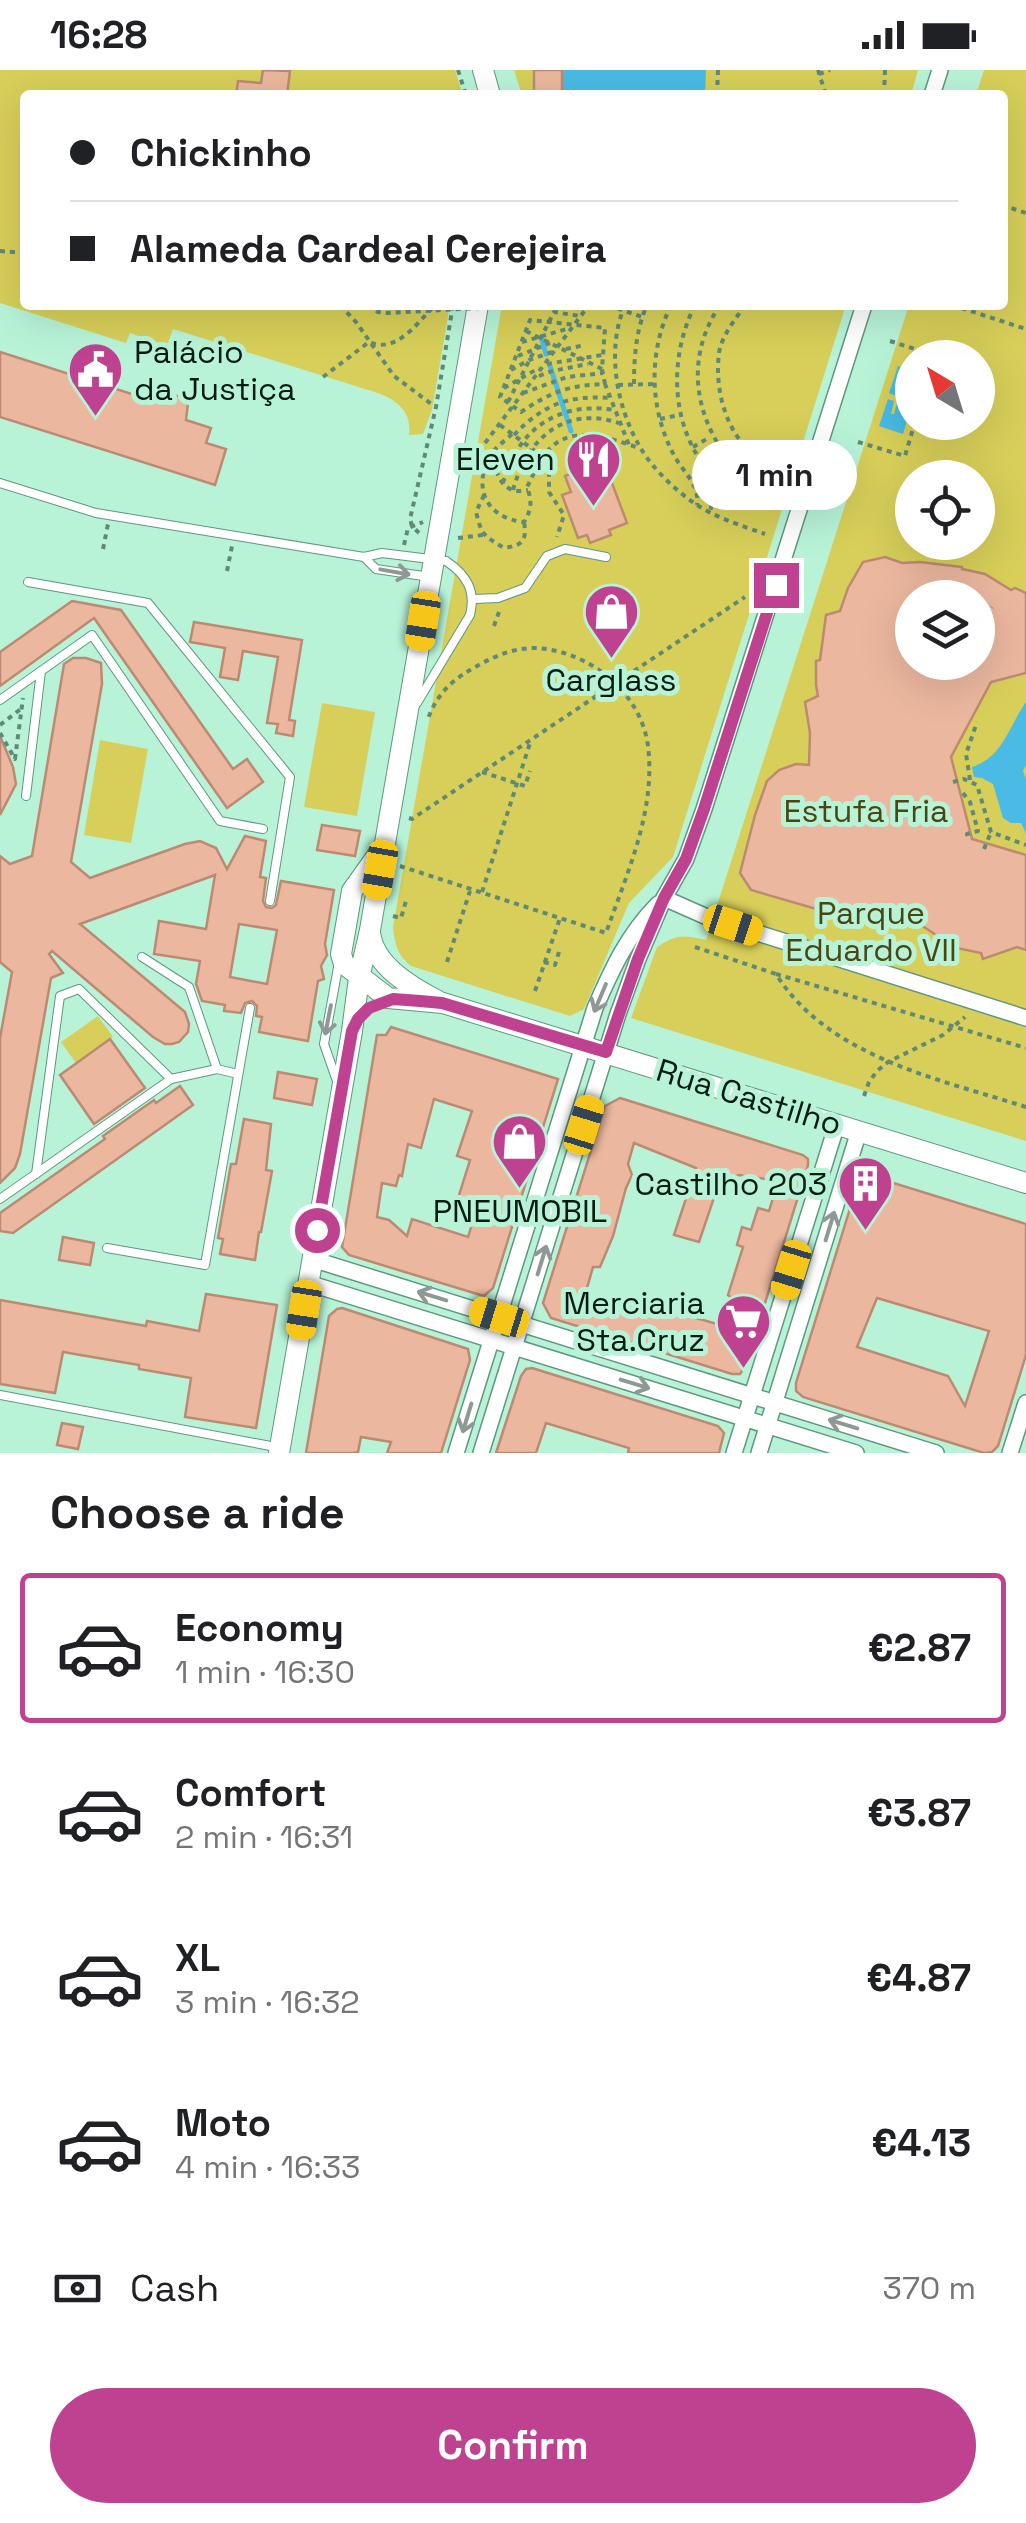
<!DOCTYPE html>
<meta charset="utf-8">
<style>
body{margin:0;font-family:"Space Grotesk",sans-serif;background:#f2f2f2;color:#202124;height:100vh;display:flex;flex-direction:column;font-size:38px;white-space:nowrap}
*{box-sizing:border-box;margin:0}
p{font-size:32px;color:#757577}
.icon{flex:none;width:55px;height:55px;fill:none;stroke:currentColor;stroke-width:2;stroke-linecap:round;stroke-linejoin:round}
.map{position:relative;height:1383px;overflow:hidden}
.drawer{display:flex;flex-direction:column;background:#fff;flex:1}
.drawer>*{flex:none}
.banner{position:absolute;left:20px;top:20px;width:988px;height:220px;border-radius:10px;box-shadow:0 10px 40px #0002;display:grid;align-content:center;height:220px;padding:0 50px;background:#fff}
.needle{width:65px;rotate:322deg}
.tools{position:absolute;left:895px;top:270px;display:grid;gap:20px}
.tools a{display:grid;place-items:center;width:100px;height:100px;border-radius:50%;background:#fff;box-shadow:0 10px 40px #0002;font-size:50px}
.end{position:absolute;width:45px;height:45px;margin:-22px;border:12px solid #bf4291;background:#fff;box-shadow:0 0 0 5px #fff}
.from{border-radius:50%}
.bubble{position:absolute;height:70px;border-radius:35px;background:#fff;box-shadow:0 10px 40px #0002;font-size:32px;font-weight:700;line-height:70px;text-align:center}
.car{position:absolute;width:30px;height:60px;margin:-30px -15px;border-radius:12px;box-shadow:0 0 8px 2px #0007;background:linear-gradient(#f5c518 24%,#345 0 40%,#f5c518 0 76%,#345 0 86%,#f5c518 0)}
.banner b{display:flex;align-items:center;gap:35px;height:95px;font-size:38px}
.banner b+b{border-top:2px solid #e0e0e0}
.banner i{width:25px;height:25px;background:#202124}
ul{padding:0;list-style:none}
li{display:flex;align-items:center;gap:30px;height:150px;margin:0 20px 15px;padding:0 30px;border:5px solid transparent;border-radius:10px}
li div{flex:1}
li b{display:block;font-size:38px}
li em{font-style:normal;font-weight:700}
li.selected{border-color:#bf4291}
li>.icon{width:90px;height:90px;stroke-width:1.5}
h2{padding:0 50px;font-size:45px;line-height:120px}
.pay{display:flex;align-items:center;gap:25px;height:110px;padding:0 50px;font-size:38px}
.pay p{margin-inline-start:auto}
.primary-button{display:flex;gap:20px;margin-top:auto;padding:20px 50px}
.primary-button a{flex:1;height:115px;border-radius:60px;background:#bf4291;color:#fff;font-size:40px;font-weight:700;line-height:115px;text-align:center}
.status{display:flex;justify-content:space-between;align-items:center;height:70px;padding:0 50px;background:#fff;direction:ltr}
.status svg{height:28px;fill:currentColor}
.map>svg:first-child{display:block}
.green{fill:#d7cf59;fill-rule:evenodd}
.water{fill:#49bbe4}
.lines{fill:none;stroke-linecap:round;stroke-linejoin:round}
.stream{stroke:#49bbe4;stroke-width:5}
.building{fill:#ebb79f;stroke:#bc8a73;stroke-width:2.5;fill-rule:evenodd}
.lane-casing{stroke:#5f977f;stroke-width:10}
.street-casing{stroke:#5f977f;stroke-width:18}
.secondary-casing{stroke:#5f977f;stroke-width:22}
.path{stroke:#608977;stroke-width:4;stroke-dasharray:5 5;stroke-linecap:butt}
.lane{stroke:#fff;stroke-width:8}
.street{stroke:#fff;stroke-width:15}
.secondary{stroke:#fff;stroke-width:20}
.path-bridge{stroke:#608977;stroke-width:4;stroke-dasharray:5 5;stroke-linecap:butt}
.oneway{stroke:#8e9995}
.route{stroke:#bf4291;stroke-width:12}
.labels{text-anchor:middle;stroke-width:10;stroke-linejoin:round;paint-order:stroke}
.poi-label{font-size:32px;fill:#051c13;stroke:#b8f3d8;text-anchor:end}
.park-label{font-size:32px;fill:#4a4613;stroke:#b8f3d8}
.street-label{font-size:32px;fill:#051c13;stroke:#b8f3d8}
</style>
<div class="status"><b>16:28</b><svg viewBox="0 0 49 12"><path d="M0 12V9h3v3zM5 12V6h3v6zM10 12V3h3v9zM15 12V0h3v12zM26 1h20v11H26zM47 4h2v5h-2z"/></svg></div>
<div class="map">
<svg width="1026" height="1383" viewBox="0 0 1026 1383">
<rect width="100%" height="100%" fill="#b8f3d8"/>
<g class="green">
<path d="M0,0h455l8,25h-438v210h425l-18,105 -9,24 -14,1c3,-22 -10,-33 -28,-41l-208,-65 -6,17 -37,-13 -4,10 -126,-40z"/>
<polygon points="514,0 918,0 911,25 522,25"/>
<path d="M984,0h42v1071l-395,-123 26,-71c21,-13 25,-12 49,-7l203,-635h93v-210h-26zM912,288h66v64h-66zM912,408h66v64h-66zM912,528h66v64h-66z"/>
<path d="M502,235h344l-173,552 -44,46 -45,106 -14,7 -159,-50c-14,-11 -16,-22 -18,-39z"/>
<polygon points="322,633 375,642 357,746 304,737"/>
<polygon points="100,670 148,679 131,773 84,765"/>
<polygon points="98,946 113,967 76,993 61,972"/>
</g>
<g class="water">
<polygon points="562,0 706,0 705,25 563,25"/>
<polygon points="898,296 912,301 912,335 903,364 879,356 888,329 894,331 891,344 894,344 897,333 904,343 906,342 898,330 911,318 900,325 903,315 901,313 896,326 889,323"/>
<path d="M1026,632v63l-3,6 3,8v54l-5,-10h-10l-8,-5 -10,-34 -11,-6 -8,-1 -2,-10c31,-10 37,-41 54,-65z"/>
</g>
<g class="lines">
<g class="stream">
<polyline points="542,270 546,284"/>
<polyline points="550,296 571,361"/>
</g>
</g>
<g class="building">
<polygon points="263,0 290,1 287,25 236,25 238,11 261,13"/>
<rect x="534" y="0" width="28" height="25"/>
<polygon points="0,282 163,334 167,326 179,326 188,333 186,350 211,358 206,373 226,379 215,415 0,347"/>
<polygon points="601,384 627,453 609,460 611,465 590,473 587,465 578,468 562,425 571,422 565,406 586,398 583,390"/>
<path d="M885,487l17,6 18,-1 42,5v2l23,5 26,16 4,-2 11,5v80l-35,9 -40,75 21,82 54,16v95l-9,-3 -34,12 -2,-6 -43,-9 -2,-9 -30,-20 -18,5 -44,-3 -93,-27 -11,-17 15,-58 12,-34 12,-11 17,-6 13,1 1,-32 -5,-31 13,-6 -2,-11v-24l4,-1 6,-45 14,-4 8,-23 15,-26zM912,528h66v64h-66z"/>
<polygon points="72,531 121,540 233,699 247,689 263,712 227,738 94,548 0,616 0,582"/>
<polygon points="194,552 302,570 289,650 295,651 293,666 276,663 278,654 267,653 278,587 243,581 238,610 220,607 225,578 190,572"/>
<path d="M73,588h13l15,5 1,21 -31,178 19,16 95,-34 15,-3 16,7 11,21 18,-33 21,5 -6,36 6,1 -3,23 3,6 6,1 4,-3 5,-24 53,9 -9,54 2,11 -6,11 3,13 -6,2 -10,60 -49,-9 3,-15 -6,-1 1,-10 -5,-5 -7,2 -4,10 -17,-2 1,-6 -23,-4 -6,-17 4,-23 -46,-7 5,-33 47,8 9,-54 -135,49 105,88 4,12 -1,8 -9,10 -7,2h-7l-12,-7 -101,-86 -3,3 14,19 -12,5 -31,176 -5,14 -15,15v-145l12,-66 -12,-10v-106l10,8 22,-8 32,-192zM239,854l38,6 -10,54 -37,-7z"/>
<polygon points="0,666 13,697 16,714 0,745"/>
<polygon points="322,755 360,761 355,786 317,780"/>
<path d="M391,957l167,52 -65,209 -9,8 -135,-41 -7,-8 35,-212h9zM434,1029l38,12 -15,45 13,4 -14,45 20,6 -8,26 -56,-18 -5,17 -18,-16 -12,-3 5,-34 14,3 3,-11 3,1 6,-32 13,4z"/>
<polygon points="110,969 145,1018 94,1054 60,1005"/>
<polygon points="278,1002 317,1009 312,1035 274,1028"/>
<polygon points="180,1016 193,1035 13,1163 0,1161 0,1143 105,1069 103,1066 154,1030 156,1033"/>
<path d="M620,1028l183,57 5,4v6l-63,202 -5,7h-8l-181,-56 -8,-15 62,-197zM634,1073l62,25 -22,67 25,7 22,-65 9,1 9,-3 39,6 -9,30 -11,-3 -7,22 -9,-3 -5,18 6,2 -15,48 9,7 -9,25 -36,-10 2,-6 -35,-11 -5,14 -44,-13 -7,1 -18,-7 8,-28h7l13,-31 13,-48 6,-13 -4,-11z"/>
<polygon points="244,1049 271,1054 266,1100 272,1101 261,1162 259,1162 255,1190 220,1184 223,1169 218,1168 231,1094 236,1094"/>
<path d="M861,1103l165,51v131l-28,91 -6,6 -8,1 -181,-56 -7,-6v-8zM877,1228l112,33 -24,75 -17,-30 -91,-29z"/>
<polygon points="63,1167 94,1173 90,1195 59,1190"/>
<polygon points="206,1224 277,1235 256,1358 185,1347 191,1308 139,1299 139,1295 63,1282 55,1323 0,1314 0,1230 146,1256 147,1251 199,1261"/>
<polygon points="342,1238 468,1279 470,1290 441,1383 387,1383 391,1372 361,1367 358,1382 353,1383 306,1383 329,1246 337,1239"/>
<polygon points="532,1298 718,1356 724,1363 719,1383 628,1383 629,1378 546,1353 536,1383 496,1383 521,1306 526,1299"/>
<polygon points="62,1353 83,1357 78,1379 57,1375"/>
</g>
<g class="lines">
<defs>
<g id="lane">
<path d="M0,413l96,30 268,44 18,-4 64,8c21,14 30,30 24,54l-53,88"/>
<polyline points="364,487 376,499 430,507"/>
<polyline points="28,512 148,533 290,707 270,831"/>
<polyline points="474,529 498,528 525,518 547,486 565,479 606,487"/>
<polyline points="0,630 92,565 220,751 263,759"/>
<polyline points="26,726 41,601"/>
<polyline points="142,887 189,917 217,999"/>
<polyline points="338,1014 324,974 339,892"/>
<polyline points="36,1104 60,926 79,919 171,1009"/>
<polyline points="0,1129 171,1009 217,999 238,1004"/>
<polyline points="107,1178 205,1195 250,938"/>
<polyline points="0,1325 276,1377"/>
</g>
<g id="street">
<polyline points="932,25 940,0"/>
<polyline points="664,828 707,847 1026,948"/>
<polyline points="312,1189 936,1383"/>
<polyline points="308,1213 856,1383"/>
<path d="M456,1383l139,-445c17,-39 33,-74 63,-104"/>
<polyline points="481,1383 618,944 638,889 664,828 686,789 704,739 864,235"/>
<polyline points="734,1383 837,1054"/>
<polyline points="759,1383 859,1061"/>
<polyline points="1010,1383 1026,1333"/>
</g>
<g id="secondary">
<polyline points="483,0 490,25"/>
<polyline points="382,779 352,821 341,884 344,894 388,928 443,933 1026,1113"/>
<path d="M370,862c3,33 41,55 68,69"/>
<polyline points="279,1383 352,961 359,908 370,860 478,235"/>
</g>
</defs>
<use href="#lane" class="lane-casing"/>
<use href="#street" class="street-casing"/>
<use href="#secondary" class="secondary-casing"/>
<g class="path">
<polyline points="458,0 466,25"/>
<polyline points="818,0 826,25"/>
<polyline points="819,4 830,0"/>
<polyline points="717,25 718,0"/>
<polyline points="884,25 885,0"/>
<polyline points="1002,135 1026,143"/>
<polyline points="0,181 25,183"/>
<polyline points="340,235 356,252 394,306 434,336"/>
<polyline points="608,235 642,247"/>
<path d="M625,235c-19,44 -9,101 15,142 12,21 34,42 54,56 20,14 48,23 71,31"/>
<path d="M671,235c-23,48 -22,105 4,152 9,16 25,28 22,48"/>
<path d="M695,235c-22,44 -25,98 -2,143 14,26 25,32 17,64"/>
<path d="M720,235c-37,55 -25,116 16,164l15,-14"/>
<path d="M745,235c-10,15 -23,30 -26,48 -6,50 16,104 66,120"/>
<polyline points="952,235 1026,259"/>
<polyline points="526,261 602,299"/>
<polyline points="890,271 937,286 936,288"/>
<polyline points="522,272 570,258"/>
<polyline points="566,279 585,275"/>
<polyline points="518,286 550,273"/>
<polyline points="547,294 602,285"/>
<polyline points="511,300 529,290 552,282"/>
<polyline points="539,306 552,301 588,294"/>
<path d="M323,307l46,-35c28,12 48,-19 66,-37"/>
<path d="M605,314l-3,-15 3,-41 -75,-8 -30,77 21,15c30,-20 48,-27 84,-28l24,61"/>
<path d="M634,314c0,-27 2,-54 13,-79"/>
<polyline points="618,315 653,314"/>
<polyline points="504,318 539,298"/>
<polyline points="523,323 567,307 603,303"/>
<polyline points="508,332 554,242 580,246"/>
<polyline points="660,349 680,345"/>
<polyline points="500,355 543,387 549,398 549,422 564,445 557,467"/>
<path d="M512,364c-7,7 -18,14 -23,23 -16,33 -2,61 35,65 8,-13 8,-21 3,-35 5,-9 9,-20 15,-29 25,-37 64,-21 97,-10"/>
<path d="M514,365c29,-30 53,-40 96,-37"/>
<polyline points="858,372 905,386 915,352"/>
<polyline points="693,377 710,367"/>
<path d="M493,381c2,22 8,45 35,39"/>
<polyline points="473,389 589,235"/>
<path d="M503,413c15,-54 55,-82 112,-73"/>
<path d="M513,420c14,-51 51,-85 106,-67"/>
<path d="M484,425l-8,17c6,24 7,23 28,36 19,-3 23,-7 20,-26"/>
<polyline points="419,463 412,456 410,449 436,337 453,235"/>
<polyline points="458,468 483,465"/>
<polyline points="404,475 408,458 423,452"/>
<polyline points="103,479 108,454"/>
<polyline points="227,501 232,476"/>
<polyline points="978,552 992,537"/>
<polyline points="494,556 499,542"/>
<polyline points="0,655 22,638"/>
<polyline points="0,663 15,689 23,628"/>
<polyline points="482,702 525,716 530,701"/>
<polyline points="970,710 966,684 977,652"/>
<polyline points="953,712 964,709 977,715 991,762 1026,775"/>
<polyline points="963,723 970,732 978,761 967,764 968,767"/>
<polyline points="409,748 412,749 745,527"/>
<polyline points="984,779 991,762"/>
<path d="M400,796l206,67c21,-60 50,-122 42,-187 -7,-54 -60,-96 -113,-98 -22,0 -40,8 -58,18 -26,14 -40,28 -50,55"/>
<polyline points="482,822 531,670"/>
<polyline points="393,846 401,848 406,831"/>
<path d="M695,877l81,27c52,83 163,105 250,133"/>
<polyline points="447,892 470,821"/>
<polyline points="544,892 555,895 559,882"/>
<polyline points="776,904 1026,978"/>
<polyline points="535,921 560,848"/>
<polyline points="864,1026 869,1012 877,1001 888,992 943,965 965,947"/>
</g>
<use href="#lane" class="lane"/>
<use href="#street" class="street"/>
<use href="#secondary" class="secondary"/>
<polyline class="path-bridge" points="368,235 378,242 387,243 536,235"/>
</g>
<defs><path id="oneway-shaft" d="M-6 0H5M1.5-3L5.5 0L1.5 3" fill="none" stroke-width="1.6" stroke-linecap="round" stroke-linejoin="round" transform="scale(2.5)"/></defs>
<g class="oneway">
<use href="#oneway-shaft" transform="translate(395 502) rotate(10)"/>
<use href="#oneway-shaft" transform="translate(600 928) rotate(113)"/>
<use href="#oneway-shaft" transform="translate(328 950) rotate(101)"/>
<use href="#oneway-shaft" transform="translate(830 1156) rotate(-73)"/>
<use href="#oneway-shaft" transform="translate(542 1190) rotate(-73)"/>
<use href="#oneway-shaft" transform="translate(432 1226) rotate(-163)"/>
<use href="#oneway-shaft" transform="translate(635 1314) rotate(17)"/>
<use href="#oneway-shaft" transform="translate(467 1348) rotate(107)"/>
<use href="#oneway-shaft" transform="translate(843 1354) rotate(-163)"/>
</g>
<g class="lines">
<polyline class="route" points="317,1160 352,961 358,949 369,938 393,929 420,931 442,933 606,982 638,889 664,828 686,789 704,739 776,515"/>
</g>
<defs>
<symbol id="civic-pin" viewBox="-11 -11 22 30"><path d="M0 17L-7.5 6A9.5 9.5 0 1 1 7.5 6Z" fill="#bf4291" stroke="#b8f3d8"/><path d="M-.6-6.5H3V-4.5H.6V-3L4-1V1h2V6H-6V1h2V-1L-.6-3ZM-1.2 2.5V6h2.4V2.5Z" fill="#fff"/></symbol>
<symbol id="restaurant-pin" viewBox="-11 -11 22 30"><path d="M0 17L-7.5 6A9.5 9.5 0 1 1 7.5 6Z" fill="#bf4291" stroke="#b8f3d8"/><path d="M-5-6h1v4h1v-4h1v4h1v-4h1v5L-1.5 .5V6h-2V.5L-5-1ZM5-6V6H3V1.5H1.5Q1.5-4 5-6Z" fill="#fff"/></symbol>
<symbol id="shop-pin" viewBox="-11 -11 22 30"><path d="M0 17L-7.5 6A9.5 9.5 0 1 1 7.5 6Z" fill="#bf4291" stroke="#b8f3d8"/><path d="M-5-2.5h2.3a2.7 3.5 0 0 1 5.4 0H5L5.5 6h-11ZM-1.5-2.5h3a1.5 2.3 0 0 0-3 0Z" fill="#fff"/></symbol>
<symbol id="building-pin" viewBox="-11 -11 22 30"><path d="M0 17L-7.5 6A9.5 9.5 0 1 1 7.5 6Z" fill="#bf4291" stroke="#b8f3d8"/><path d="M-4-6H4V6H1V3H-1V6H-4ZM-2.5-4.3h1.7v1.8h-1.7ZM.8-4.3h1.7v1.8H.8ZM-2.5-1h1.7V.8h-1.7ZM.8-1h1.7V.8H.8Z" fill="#fff"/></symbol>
<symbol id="supermarket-pin" viewBox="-11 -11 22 30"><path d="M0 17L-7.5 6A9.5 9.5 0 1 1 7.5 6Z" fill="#bf4291" stroke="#b8f3d8"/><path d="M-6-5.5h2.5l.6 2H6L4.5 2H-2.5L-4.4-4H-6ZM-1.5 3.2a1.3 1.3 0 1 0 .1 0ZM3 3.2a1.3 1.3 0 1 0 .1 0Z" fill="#fff"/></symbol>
</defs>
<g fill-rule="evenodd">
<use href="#civic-pin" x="64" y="268" width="63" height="86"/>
<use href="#restaurant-pin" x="562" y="358" width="63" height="86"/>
<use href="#shop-pin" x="580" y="510" width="63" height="86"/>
<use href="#shop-pin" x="488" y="1040" width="63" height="86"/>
<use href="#building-pin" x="834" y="1082" width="63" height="86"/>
<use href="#supermarket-pin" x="712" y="1220" width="63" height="86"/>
</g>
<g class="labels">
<g class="poi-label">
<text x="134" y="293" text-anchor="start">Palácio<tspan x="134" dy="37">da Justiça</tspan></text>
<text x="555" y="400">Eleven</text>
<text x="611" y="621" text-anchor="middle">Carglass</text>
<text x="827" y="1125">Castilho 203</text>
<text x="520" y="1152" text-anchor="middle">PNEUMOBIL</text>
<text x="705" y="1244">Merciaria<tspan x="705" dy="37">Sta.Cruz</tspan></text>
</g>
<g class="park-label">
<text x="866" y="752">Estufa Fria</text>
<text x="871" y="854">Parque<tspan x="871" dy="37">Eduardo VII</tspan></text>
</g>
<g class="street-label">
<text transform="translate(749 1027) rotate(17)" y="11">Rua Castilho</text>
</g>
</g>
</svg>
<div class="tools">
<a><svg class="needle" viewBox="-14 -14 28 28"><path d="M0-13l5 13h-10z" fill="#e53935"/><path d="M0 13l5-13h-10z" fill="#757577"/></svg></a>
<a><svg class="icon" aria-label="locate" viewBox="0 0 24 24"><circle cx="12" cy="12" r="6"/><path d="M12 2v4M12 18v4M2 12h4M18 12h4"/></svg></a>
<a><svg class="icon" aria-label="layers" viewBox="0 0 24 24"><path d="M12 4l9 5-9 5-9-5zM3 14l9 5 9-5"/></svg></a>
</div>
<i class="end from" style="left:317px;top:1160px"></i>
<i class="end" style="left:776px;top:515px"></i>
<div class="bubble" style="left:692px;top:370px;width:165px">1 min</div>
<i class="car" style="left:423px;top:551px;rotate:189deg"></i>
<i class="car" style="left:380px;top:800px;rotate:190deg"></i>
<i class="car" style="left:733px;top:855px;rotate:108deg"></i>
<i class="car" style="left:584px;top:1055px;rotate:17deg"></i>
<i class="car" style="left:791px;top:1200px;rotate:197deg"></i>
<i class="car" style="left:304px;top:1240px;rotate:189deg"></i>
<i class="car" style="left:499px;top:1247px;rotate:287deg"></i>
<div class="banner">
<b><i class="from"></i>Chickinho</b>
<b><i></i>Alameda Cardeal Cerejeira</b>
</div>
</div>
<section class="drawer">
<h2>Choose a ride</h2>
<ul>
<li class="selected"><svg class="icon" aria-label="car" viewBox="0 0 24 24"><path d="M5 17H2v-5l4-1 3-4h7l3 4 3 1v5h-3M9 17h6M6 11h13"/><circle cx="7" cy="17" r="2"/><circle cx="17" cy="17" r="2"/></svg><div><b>Economy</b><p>1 min · 16:30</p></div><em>€2.87</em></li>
<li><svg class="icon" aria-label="car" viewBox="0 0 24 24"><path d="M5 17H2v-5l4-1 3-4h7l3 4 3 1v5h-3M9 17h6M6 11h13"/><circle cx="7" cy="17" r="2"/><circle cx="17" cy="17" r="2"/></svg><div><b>Comfort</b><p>2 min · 16:31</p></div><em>€3.87</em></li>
<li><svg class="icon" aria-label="car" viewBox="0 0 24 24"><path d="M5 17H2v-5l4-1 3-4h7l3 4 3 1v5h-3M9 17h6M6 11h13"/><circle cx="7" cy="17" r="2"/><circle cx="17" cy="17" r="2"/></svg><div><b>XL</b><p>3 min · 16:32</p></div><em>€4.87</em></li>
<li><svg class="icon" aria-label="car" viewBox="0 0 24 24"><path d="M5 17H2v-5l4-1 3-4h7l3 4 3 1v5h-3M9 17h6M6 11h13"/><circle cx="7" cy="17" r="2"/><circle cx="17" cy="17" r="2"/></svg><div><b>Moto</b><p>4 min · 16:33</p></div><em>€4.13</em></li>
</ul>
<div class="pay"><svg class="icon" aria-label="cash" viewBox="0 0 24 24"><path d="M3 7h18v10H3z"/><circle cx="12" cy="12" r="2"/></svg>Cash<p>370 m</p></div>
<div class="primary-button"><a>Confirm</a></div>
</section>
